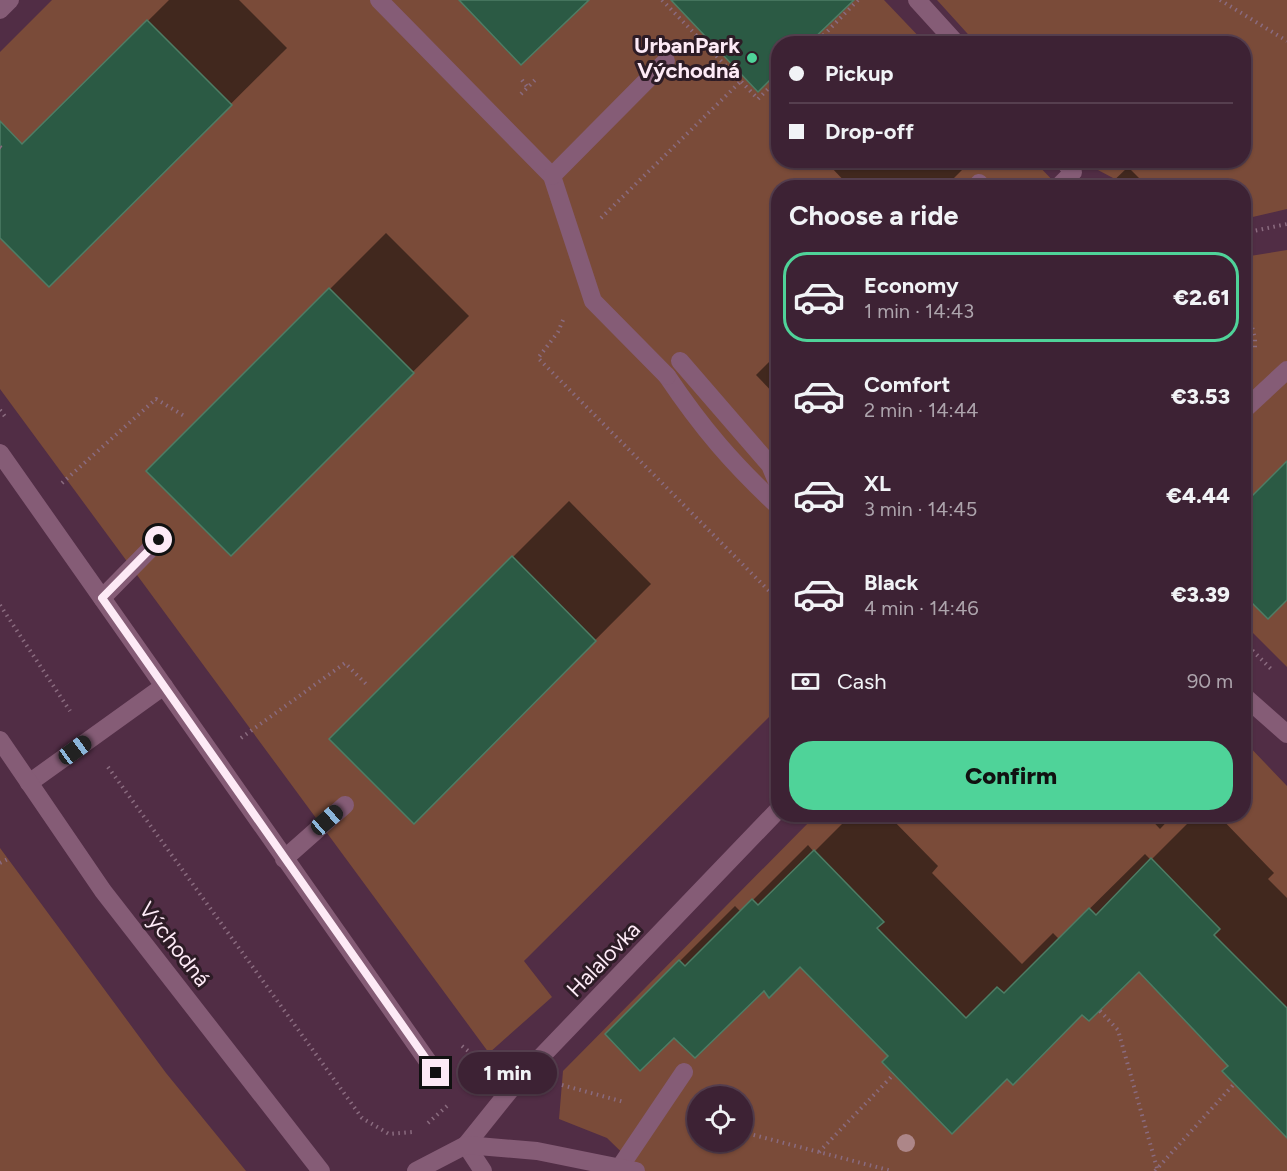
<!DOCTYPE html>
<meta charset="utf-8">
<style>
body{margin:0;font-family:Figtree,sans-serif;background:#482f40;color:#f1f3f6;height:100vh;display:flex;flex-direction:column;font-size:22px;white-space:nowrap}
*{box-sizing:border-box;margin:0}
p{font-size:20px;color:#ada4ac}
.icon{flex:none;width:33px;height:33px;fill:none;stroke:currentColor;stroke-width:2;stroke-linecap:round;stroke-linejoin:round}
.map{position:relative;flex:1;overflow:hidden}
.sheet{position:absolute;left:771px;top:180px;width:480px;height:642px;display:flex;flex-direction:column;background:#3d2234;border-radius:24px;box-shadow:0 2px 4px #0004,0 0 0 2px #563f4f}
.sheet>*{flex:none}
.banner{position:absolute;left:771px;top:36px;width:480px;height:132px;border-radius:24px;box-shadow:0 2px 4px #0004,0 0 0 2px #563f4f;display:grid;align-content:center;height:132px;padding:0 18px;background:#3d2234}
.controls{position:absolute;left:687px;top:1086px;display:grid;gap:12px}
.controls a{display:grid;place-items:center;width:66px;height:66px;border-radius:50%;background:#3d2234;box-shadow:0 2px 4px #0004,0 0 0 2px #563f4f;font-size:30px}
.end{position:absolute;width:27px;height:27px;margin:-14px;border:8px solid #fdeaf6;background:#111;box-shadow:0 0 0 3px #111}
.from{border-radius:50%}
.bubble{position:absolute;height:42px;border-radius:21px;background:#3d2234;box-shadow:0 2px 4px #0004,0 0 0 2px #563f4f;font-size:20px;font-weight:800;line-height:42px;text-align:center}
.car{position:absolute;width:18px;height:36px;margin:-18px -9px;border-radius:8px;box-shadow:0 0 4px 2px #0007;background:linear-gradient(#222 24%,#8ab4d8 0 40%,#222 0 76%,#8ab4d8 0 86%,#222 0)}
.banner b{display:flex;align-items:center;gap:21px;height:57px;font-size:22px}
.banner b+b{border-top:2px solid #563f4f}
.banner i{width:15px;height:15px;background:#f1f3f6}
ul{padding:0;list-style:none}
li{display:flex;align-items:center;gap:18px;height:90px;margin:0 12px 9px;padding:0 6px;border:3px solid transparent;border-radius:24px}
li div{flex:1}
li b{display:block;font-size:22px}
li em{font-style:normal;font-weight:800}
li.current{border-color:#4fd399}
li>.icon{width:54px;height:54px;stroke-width:1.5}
h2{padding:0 18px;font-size:27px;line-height:72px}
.pay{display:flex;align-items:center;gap:15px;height:66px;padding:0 18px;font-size:22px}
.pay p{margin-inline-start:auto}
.action{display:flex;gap:12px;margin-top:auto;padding:12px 18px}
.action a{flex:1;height:69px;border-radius:24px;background:#4fd399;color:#111;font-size:24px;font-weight:800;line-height:69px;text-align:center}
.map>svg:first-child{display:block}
.green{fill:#7a4b39;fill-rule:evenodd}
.shadow{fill:#0007}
.building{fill:#2b5a44;stroke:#4e7d65;stroke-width:1.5}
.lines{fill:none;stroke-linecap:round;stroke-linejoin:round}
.path{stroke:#8a6b7f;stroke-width:4;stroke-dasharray:1.5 4.5;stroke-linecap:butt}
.service{stroke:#855c76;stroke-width:18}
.minor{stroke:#855c76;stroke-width:18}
.tree{fill:#ad8688}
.route{stroke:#fdeaf6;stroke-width:8}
.poi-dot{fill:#4fd399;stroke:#2d1c26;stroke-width:2}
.labels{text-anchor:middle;stroke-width:6;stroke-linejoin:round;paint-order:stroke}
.poi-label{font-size:22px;font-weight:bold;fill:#fdeaf6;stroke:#2d1c26;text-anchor:end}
.street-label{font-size:22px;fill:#fdeaf6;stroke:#2d1c26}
</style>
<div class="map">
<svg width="1287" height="1171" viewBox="0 0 1287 1171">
<rect width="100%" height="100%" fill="#512d45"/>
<g class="green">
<polygon points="52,0 884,0 925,43 778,44 778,160 1034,161 1059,187 778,188 778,708 524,961 552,997 489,1053 0,389 0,52"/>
<polygon points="937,0 1287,0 1287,209 1244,219 1244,188 1130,187 1081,161 1244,160 1244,44 976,43"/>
<polygon points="1287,250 1287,667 1244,624 1244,257"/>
<path d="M1244,741l43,45v385h-646l-34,-33 -48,-19 4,-48 253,-256 428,-1zM698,1096h44v46h-44z"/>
<polygon points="0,848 166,1073 246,1171 0,1171"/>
</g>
<g class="shadow">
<polygon points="169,0 239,0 287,48 49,285 0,236 0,168"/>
<polygon points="833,160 972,160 944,188 851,188 829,165"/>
<polygon points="1128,167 1149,188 1106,188"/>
<polygon points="386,233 469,316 231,553 148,471"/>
<polygon points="778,353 778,398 756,375"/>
<polygon points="1287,463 1287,598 1268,617 1244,593 1244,539 1259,524 1244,506"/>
<polygon points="569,501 651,584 414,822 331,739"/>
<polygon points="852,814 887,814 938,866 932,873 1022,964 1053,933 1059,939 1145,854 1151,860 1197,814 1217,814 1274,873 1268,879 1287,898 1287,1136 1230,1065 1139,970 1083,1013 890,1056 800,965 764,989 674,1036 607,1034 735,906 741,912 808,845 814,852"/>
<polygon points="1146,814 1174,814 1160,829"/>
</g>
<g class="building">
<polygon points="459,0 589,0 521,65"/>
<polygon points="671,0 854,0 808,44 778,44 778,72 758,92"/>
<polygon points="147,20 232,105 49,287 0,238 0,121 22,144"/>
<polygon points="329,288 414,373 231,556 146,471"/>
<polygon points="1287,461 1287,600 1268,619 1244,595 1244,504"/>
<polygon points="512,556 596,641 414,824 329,739"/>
<polygon points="814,850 884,922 877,928 966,1018 997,987 1004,993 1089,908 1096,915 1151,858 1220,929 1214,935 1287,1008 1287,1138 1222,1071 1228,1066 1139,972 1089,1021 1082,1015 1013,1085 1007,1079 952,1134 882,1062 888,1056 800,967 769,998 764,991 695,1058 674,1038 640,1071 605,1034 679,960 685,966 752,899 758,905"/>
</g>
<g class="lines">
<g class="path">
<polyline points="662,0 758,99 778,79"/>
<polyline points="1220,0 1287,41"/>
<polyline points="815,44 858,0"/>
<polyline points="522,80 528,88"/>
<polyline points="521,94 535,80"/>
<polyline points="0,147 3,149"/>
<polyline points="601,218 740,82"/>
<polyline points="1244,233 1287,224"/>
<polyline points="1244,293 1255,339 1255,351"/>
<polyline points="563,320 558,332 538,358 778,600"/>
<polyline points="0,410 7,419"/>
<polyline points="62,483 156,399 186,417"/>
<polyline points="0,605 70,711"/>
<polyline points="1244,642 1272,670"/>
<polyline points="241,738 345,663 368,686"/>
<polyline points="108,767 362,1118 389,1134 412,1132"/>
<polyline points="0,863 8,859"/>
<polyline points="1100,1011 1118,1030 1157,1168"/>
<polyline points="462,1046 487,1066"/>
<polyline points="562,1085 624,1102"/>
<polyline points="428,1123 447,1106"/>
<polyline points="742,1132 892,1171"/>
<polyline points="819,1152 894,1074"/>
<polyline points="1155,1171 1234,1084"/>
</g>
<g class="service">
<polyline points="917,0 957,44"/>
<polyline points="0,10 10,0"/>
<polyline points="975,188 979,183 984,188"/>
<polyline points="1057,188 1073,172 1063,160"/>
<polyline points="680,361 770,465 778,484"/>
<path d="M667,376c35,52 65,87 111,130"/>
<polyline points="1244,410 1287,370"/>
<polyline points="0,453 436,1073"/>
<polyline points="102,598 159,540"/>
<polyline points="29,783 164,686"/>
<polyline points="284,859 345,805"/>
<polyline points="466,1145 483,1171"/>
<polyline points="620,1167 684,1072"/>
</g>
<g class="minor">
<polyline points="379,0 552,176 593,301 667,376"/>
<polyline points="552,176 666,61"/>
<polyline points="1244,696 1287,734"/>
<polyline points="0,740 103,891 321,1171"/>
<polyline points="466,1145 515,1084 778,810"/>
<polyline points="416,1171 466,1145 537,1151 636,1171"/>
</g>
</g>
<circle class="tree" cx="906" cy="1143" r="9"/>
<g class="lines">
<polyline class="route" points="159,540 102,598 436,1073"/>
</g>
<circle class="poi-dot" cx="752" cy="58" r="6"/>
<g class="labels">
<g class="poi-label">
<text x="740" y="53">UrbanPark<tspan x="740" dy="25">Východná</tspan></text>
</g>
<g class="street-label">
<text transform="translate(175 944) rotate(52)" y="8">Východná</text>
<text transform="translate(603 959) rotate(-46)" y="8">Halalovka</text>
</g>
</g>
</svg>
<div class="controls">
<a><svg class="icon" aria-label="locate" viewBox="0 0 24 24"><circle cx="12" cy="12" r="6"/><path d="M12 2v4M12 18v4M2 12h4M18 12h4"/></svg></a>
</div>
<i class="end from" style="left:159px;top:540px"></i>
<i class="end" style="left:436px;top:1073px"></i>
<div class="bubble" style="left:458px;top:1052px;width:99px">1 min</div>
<i class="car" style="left:75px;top:750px;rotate:54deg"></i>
<i class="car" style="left:327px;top:820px;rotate:49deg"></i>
<div class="banner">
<b><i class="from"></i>Pickup</b>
<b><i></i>Drop-off</b>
</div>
<section class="sheet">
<h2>Choose a ride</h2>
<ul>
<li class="current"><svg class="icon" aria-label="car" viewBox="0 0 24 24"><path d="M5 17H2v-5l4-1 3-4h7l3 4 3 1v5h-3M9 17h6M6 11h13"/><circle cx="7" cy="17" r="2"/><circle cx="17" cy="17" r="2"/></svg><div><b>Economy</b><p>1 min · 14:43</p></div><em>€2.61</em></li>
<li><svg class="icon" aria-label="car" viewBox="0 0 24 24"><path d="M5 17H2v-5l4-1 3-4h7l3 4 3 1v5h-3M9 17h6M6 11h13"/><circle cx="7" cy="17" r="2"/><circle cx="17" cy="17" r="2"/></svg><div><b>Comfort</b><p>2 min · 14:44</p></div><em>€3.53</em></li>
<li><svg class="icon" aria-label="car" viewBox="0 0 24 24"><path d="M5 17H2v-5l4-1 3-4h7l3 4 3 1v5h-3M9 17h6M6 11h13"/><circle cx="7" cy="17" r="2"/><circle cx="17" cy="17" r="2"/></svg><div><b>XL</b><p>3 min · 14:45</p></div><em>€4.44</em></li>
<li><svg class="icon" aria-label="car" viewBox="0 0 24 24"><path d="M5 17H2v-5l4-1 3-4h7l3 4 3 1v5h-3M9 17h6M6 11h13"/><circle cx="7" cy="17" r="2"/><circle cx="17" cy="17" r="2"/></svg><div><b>Black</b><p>4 min · 14:46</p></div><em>€3.39</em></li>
</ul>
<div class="pay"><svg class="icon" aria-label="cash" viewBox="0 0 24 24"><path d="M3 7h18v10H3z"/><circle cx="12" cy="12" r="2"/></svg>Cash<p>90 m</p></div>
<div class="action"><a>Confirm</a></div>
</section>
</div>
